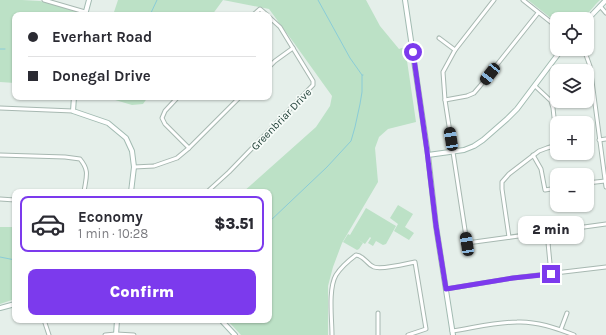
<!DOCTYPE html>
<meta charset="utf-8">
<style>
body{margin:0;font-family:Karla,sans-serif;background:#f7f7f7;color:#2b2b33;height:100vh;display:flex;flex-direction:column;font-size:15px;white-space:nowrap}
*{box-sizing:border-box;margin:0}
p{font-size:13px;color:#7c7c81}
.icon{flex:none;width:22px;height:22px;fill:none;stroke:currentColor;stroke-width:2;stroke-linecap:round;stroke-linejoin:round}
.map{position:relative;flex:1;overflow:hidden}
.panel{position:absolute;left:12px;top:189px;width:260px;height:134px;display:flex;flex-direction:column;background:#fff;border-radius:8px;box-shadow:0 1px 3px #0004}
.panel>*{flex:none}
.hud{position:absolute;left:12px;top:12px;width:260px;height:88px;border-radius:8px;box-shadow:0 1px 3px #0004;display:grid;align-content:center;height:88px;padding:0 16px;background:#fff}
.tools{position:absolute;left:550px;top:12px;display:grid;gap:8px}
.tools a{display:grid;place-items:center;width:44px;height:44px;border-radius:8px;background:#fff;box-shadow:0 1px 3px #0004;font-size:20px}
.end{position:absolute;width:18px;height:18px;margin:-9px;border:5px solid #7c3aed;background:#fff;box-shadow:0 0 0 2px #fff}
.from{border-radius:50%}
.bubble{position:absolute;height:28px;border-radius:8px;background:#fff;box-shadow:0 1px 3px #0004;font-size:13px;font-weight:800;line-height:28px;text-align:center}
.car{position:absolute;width:12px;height:24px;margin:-12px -6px;border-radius:5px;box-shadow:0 0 3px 1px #0007;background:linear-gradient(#222 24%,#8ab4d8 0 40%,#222 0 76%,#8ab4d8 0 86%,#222 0)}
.hud b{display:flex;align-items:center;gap:14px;height:38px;font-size:15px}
.hud b+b{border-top:1px solid #e1e1e2}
.hud i{width:10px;height:10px;background:#2b2b33}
ul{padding:7px 0 0;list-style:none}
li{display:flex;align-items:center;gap:12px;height:56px;margin:0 8px 6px;padding:0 8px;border:2px solid #e1e1e2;border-radius:8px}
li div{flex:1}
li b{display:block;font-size:15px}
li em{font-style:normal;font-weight:800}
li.active{border-color:#7c3aed}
li>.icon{width:36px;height:36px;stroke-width:1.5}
.action{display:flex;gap:8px;margin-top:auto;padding:8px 16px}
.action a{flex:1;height:46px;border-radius:8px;background:#7c3aed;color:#fff;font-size:16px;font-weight:800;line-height:46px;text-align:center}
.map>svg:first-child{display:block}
.green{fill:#bce1c6}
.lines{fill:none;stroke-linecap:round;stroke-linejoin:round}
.stream{stroke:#8accd7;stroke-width:1}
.street-casing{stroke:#a7b8b1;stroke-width:5}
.secondary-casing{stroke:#a2bbb2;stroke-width:6}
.street{stroke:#fff;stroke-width:3}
.secondary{stroke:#fff;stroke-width:4}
.route{stroke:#7c3aed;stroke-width:5}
.labels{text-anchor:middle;stroke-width:3.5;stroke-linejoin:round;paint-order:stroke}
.street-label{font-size:11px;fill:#224239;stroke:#f6fbf8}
</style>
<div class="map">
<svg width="606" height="335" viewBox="0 0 606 335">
<rect width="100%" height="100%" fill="#e5efea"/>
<g class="green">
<polygon points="0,0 22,0 40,1 83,13 83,15 15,15 15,83 0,82"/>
<polygon points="118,0 366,0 380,26 399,49 405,47 416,122 388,129 379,137 375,148 378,182 342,243 333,267 328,286 328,335 241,335 227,320 269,320 269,192 243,192 316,127 330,106 332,96 294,43 269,9 223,0 212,15 113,15"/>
<polygon points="528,0 600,0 596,4 583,19 557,19 557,23"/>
<polygon points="105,97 148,97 143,104 132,105"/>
<polygon points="398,205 413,214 405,227 414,233 409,240 394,231 398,224 390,218"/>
<polygon points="366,208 396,226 386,244 383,245 376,241 373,246 368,243 371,238 370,237 365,244 357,239 363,243 359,249 357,250 343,242 348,234 350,235"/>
<polygon points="0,227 15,227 15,299 0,304"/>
</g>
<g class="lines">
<g class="stream">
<polyline points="318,0 350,58 362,75"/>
<polyline points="150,15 157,0"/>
<polyline points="0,49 5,49"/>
<polyline points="269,222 327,167 351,141 355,127 360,104 362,92 362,75 363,75"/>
<polyline points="0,257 15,260"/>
</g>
<defs>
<g id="street">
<polyline points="44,0 85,12"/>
<polyline points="494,0 455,50 443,72 445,100 467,243 606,224"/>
<polyline points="523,0 557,27"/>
<polyline points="600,6 606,13"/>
<polyline points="253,15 260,9 267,15"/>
<polyline points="439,38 455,50"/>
<polyline points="582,49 586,55 590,66 606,187"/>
<polyline points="269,67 275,61 293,48"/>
<polyline points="178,97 165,111 162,118 165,124 189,148"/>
<polyline points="445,100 467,96 474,93 480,86 538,13"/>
<polyline points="0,108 73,111"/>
<polyline points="599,140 606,139"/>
<path d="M0,155l65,2 15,2c10,12 6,18 4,33"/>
<polyline points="533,155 541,169 545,190 557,188"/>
<polyline points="134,167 154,166 177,158 189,148 240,97"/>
<polyline points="587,183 605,181"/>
<polyline points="207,192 229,172 313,85 313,81 280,27 269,17"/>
<polyline points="0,199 15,200"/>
<polyline points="547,232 551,274"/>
<polyline points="509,237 502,189 502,182 509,174 539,151 547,148 557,145 553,108 551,101 535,86"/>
<polyline points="446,289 513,278 606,267"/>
<polyline points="44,320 49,335"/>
<polyline points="561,329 567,313"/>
<path d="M452,331c21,-3 43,-9 65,-9 19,-1 39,6 57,13"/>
<polyline points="105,335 116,334 134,335"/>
<path d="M332,335c0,-16 -4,-46 4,-60 5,-8 12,-14 20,-20 9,1 10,9 18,12 8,3 31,-3 41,-5l11,67 -18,6"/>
<polyline points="378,335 378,313"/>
</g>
<g id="secondary">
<polyline points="405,0 428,155 436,226 453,335"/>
<polyline points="85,15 89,0"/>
<polyline points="587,20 606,0"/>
<polyline points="74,97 73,111 108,123 126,138 132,151 134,167 131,192"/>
<polyline points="428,155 464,150 474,146 483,140 507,119 517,109 562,49"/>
<polyline points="0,308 15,304"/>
<polyline points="221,320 235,335"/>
<polyline points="116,335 117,320"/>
</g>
</defs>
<use href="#street" class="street-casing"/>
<use href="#secondary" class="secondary-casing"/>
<use href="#street" class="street"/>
<use href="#secondary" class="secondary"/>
</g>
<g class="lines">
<polyline class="route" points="413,52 427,151 436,226 446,289 513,278 551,274"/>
</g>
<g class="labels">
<g class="street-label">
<text transform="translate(281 119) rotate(-46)" y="4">Greenbriar Drive</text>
</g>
</g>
</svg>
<div class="tools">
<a><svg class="icon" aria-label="locate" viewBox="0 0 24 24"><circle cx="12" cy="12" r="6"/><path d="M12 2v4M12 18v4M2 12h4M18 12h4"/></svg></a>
<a><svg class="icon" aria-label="layers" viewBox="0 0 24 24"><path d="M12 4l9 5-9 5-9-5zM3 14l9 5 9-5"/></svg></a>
<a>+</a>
<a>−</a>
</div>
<i class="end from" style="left:413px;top:52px"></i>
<i class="end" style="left:551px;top:274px"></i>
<div class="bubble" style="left:518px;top:216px;width:66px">2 min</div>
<i class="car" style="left:490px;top:74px;rotate:218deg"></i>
<i class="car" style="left:451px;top:139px;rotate:351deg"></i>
<i class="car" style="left:467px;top:244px;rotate:351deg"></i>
<div class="hud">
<b><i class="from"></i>Everhart Road</b>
<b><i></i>Donegal Drive</b>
</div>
<section class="panel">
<ul>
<li class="active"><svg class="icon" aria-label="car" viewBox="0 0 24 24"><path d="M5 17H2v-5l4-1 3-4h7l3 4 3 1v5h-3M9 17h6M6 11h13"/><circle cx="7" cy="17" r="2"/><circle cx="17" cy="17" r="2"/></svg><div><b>Economy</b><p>1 min · 10:28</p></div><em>$3.51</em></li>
</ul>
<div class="action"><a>Confirm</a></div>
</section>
</div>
